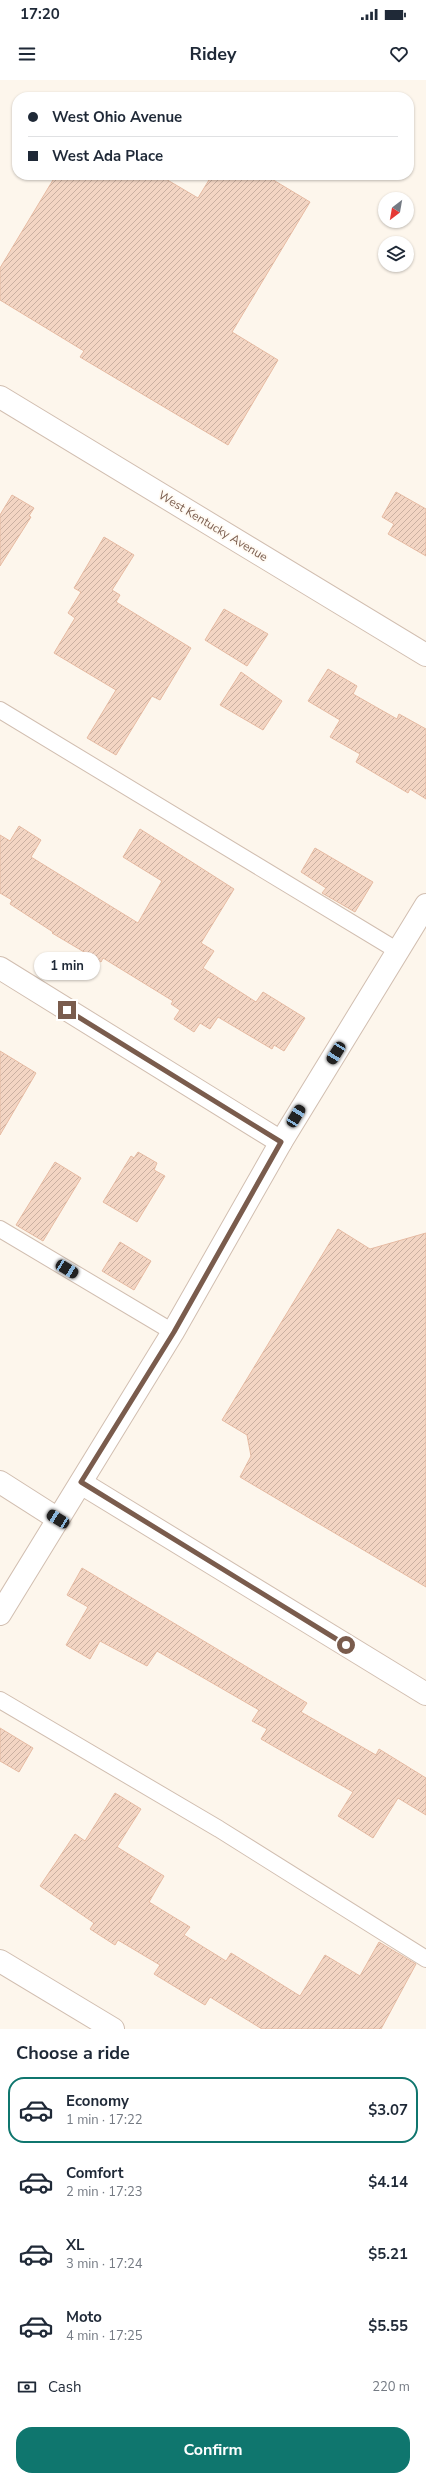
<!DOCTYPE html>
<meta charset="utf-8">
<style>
body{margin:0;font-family:"Nunito Sans",sans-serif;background:#f6f6f7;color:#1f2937;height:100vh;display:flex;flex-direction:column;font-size:15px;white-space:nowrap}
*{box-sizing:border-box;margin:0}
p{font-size:13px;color:#747a83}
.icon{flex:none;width:22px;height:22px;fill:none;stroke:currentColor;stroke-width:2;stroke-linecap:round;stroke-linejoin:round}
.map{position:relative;height:1949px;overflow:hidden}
.sheet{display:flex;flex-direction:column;background:#fff;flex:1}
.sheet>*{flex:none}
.banner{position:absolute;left:12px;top:12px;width:402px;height:88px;border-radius:16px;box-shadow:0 1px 3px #0004;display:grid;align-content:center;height:88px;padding:0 16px;background:#fff}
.needle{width:26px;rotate:211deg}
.buttons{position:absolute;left:378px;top:112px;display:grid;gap:8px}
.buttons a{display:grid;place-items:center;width:36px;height:36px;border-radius:50%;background:#fff;box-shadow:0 1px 3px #0004;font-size:20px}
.end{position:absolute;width:18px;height:18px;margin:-9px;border:5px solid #7a5c4d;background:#fff;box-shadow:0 0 0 2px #fff}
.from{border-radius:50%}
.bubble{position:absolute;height:28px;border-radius:14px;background:#fff;box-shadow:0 1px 3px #0004;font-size:13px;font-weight:700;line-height:28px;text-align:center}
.car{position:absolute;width:12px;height:24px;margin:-12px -6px;border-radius:5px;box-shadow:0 0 3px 1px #0007;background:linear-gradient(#222 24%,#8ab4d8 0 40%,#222 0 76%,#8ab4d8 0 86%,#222 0)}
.banner b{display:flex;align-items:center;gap:14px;height:38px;font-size:15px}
.banner b+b{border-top:1px solid #e0e1e3}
.banner i{width:10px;height:10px;background:#1f2937}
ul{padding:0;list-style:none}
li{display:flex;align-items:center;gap:12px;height:66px;margin:0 8px 6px;padding:0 8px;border:2px solid transparent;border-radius:16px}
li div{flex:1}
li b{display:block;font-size:15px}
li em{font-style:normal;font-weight:700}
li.on{border-color:#0f766e}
li>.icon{width:36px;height:36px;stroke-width:1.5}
h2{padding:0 16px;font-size:18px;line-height:48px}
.pay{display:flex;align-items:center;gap:10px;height:44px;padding:0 16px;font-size:15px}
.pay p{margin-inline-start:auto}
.cta{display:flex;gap:8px;margin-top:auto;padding:8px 16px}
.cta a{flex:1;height:46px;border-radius:16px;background:#0f766e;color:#fff;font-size:16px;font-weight:700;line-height:46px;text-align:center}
.status{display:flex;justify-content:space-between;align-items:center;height:28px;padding:0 20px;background:#fff;direction:ltr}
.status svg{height:11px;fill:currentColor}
header{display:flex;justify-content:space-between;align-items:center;height:52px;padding:0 16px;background:#fff;font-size:18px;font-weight:700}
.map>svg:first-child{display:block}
.building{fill:url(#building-hatch);stroke:#e6bba3}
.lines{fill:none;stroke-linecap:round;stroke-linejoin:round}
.service-casing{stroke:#d1beb0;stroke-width:18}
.minor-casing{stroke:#d1beb0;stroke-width:24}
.tertiary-casing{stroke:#d1beb0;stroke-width:24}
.service{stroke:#fff;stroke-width:16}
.minor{stroke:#fff;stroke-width:22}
.tertiary{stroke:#fff;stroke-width:22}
.route{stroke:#7a5c4d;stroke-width:5}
.labels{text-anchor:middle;stroke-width:3.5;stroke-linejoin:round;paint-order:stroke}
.street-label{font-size:12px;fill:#7a5c4d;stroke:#fffaf3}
</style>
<div class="status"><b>17:20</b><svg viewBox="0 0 49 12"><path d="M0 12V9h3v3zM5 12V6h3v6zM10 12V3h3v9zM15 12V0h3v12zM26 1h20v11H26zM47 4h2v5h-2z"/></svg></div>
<header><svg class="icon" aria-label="menu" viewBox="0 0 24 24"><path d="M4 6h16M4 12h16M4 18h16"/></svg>Ridey<svg class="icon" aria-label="heart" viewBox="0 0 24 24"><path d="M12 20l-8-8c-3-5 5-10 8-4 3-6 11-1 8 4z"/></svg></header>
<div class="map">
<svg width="426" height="1949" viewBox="0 0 426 1949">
<defs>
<pattern id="building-hatch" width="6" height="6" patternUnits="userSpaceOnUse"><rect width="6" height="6" fill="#f3d5c3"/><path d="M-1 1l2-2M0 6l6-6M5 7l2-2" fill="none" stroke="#cab0a1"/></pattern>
</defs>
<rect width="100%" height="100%" fill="#fdf6ec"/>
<g class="building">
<polygon points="56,95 159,95 198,118 212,95 265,95 310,122 232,252 278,280 228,365 80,277 84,271 0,220 0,188"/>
<polygon points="396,412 426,429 426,476 388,454 394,444 382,437"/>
<polygon points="12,415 34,428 29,436 31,437 0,486 0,435"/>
<polygon points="104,457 134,475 112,510 120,515 116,522 191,568 160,620 152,616 116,675 87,658 116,610 54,573 75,538 68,533 81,512 74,508"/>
<polygon points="224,529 268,554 247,586 205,560"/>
<polygon points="328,589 357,606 353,614 397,639 399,634 426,649 426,719 410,709 408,713 356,682 360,674 330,657 340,640 308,621"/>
<polygon points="241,592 282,621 263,650 220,625"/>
<polygon points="19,746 41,760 31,777 138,843 162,801 123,777 140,749 234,809 201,863 214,871 203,888 256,922 263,912 305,938 284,971 274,965 272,969 218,937 210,949 200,943 194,952 174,939 180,930 171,924 173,921 103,878 101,882 52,853 53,852 10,824 12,820 0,813 0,755 10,761"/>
<polygon points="315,768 373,802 355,832 322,813 326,808 301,792"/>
<polygon points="0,971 36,993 0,1055"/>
<polygon points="138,1072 157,1083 154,1090 165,1096 137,1142 103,1122 131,1076 134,1078"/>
<polygon points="55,1082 81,1098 43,1161 16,1145"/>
<polygon points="338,1149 370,1169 426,1153 426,1507 240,1397 251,1376 247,1355 222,1340"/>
<polygon points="120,1162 151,1181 134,1210 102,1191"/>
<polygon points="82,1488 307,1623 301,1632 376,1675 379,1669 426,1698 426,1735 398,1718 373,1758 338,1736 353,1712 261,1659 267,1649 252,1641 259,1630 157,1571 147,1586 100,1561 90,1579 66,1565 88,1527 67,1515"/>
<polygon points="0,1648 33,1668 19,1692 0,1681"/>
<polygon points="115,1713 141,1729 117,1767 164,1796 149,1822 190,1847 184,1855 226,1881 231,1873 300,1916 325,1875 360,1896 379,1862 416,1884 381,1949 262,1949 210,1917 205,1925 154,1894 160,1885 118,1860 115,1865 90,1849 94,1843 40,1806 75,1754 85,1761"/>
</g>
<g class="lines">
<defs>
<g id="service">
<polyline points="0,630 398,871"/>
<polyline points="0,1149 173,1252"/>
<polyline points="0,1620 219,1749 426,1879"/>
</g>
<g id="minor">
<polyline points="0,888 281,1062"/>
<polyline points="0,1402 58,1439"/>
<polyline points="81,1403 426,1614"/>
<polyline points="0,1534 173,1252 281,1062 426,825"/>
<polyline points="0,1881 113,1949"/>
</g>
<polyline id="tertiary" points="0,317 426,575"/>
</defs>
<use href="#service" class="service-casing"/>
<use href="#minor" class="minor-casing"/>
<use href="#tertiary" class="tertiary-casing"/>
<use href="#service" class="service"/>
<use href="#minor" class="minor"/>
<use href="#tertiary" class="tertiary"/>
</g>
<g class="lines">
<polyline class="route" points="67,930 281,1062 174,1252 81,1402 346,1565"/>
</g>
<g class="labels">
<g class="street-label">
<text transform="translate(213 446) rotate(31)" y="4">West Kentucky Avenue</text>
</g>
</g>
</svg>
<div class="buttons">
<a><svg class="needle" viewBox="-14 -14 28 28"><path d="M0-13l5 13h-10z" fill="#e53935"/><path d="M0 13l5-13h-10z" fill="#747a83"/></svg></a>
<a><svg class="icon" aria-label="layers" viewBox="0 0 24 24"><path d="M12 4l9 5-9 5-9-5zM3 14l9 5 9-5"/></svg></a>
</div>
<i class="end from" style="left:346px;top:1565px"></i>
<i class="end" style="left:67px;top:930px"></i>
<div class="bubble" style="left:34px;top:872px;width:66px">1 min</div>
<i class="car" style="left:336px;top:973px;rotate:212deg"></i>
<i class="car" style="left:296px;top:1036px;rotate:31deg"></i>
<i class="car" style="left:67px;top:1189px;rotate:121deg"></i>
<i class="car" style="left:58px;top:1439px;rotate:302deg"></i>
<div class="banner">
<b><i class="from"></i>West Ohio Avenue</b>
<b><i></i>West Ada Place</b>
</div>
</div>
<section class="sheet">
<h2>Choose a ride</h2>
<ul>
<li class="on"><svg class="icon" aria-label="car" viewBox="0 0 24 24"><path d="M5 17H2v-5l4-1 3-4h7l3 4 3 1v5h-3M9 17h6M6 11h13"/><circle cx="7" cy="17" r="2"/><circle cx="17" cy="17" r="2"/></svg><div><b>Economy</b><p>1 min · 17:22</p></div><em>$3.07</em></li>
<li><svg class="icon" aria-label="car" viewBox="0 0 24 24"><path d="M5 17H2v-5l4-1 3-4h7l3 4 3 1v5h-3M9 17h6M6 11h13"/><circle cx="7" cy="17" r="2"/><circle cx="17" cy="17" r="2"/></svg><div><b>Comfort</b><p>2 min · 17:23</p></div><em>$4.14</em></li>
<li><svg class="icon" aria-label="car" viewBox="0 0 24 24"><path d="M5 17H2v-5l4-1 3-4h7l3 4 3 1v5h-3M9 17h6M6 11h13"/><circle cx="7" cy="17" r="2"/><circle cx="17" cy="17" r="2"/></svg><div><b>XL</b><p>3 min · 17:24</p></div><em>$5.21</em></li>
<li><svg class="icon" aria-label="car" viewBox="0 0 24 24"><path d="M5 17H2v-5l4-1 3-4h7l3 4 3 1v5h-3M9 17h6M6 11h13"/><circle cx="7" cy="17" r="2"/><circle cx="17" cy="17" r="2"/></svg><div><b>Moto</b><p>4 min · 17:25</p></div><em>$5.55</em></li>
</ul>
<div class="pay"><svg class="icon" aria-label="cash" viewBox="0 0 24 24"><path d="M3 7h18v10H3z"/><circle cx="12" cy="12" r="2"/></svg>Cash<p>220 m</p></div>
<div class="cta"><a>Confirm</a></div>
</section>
